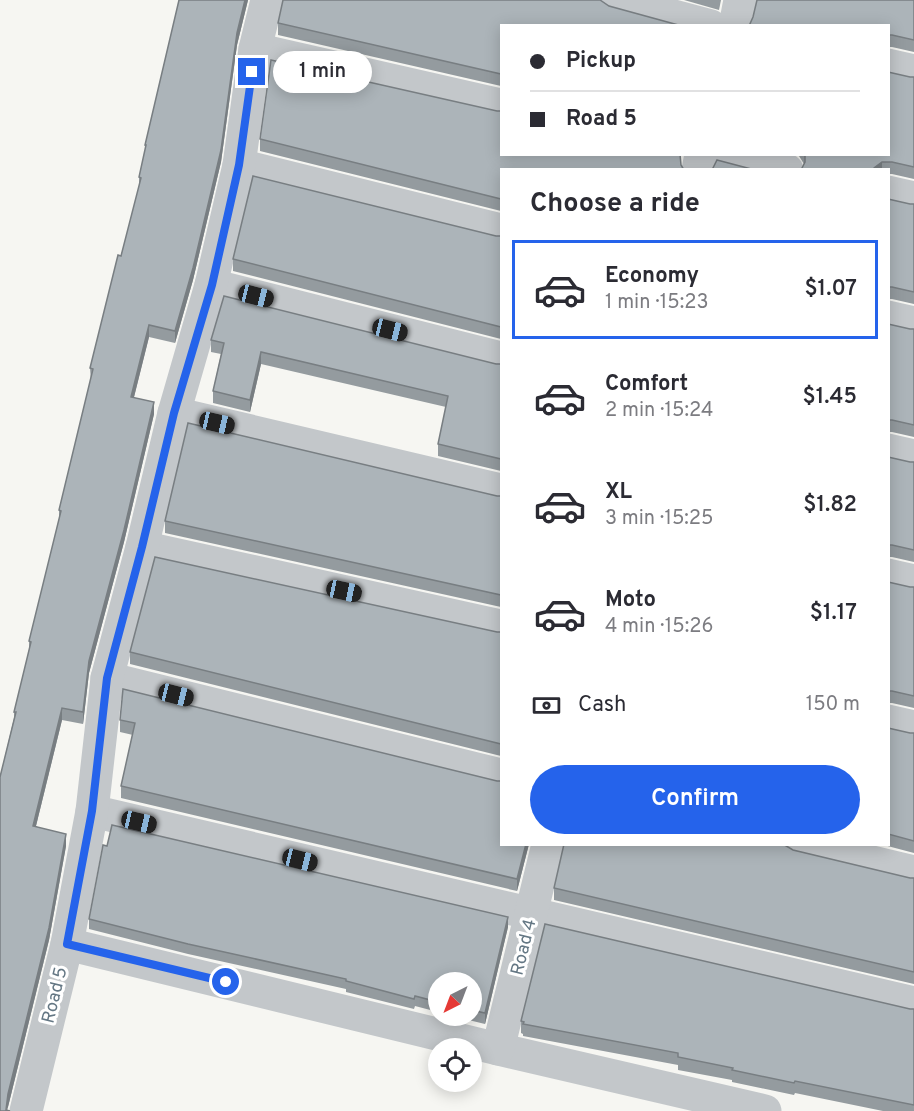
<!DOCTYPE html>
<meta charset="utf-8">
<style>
body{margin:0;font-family:Overpass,sans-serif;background:#f2f2f3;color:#2b2b33;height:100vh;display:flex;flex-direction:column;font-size:22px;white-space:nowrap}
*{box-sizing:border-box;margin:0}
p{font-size:20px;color:#7c7c81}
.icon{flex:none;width:33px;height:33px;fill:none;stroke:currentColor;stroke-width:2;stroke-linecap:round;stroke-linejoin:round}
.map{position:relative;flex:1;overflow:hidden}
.drawer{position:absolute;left:500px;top:168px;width:390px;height:678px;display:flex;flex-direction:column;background:#fff;border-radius:0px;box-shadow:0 3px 15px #0003}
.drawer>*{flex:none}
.banner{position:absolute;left:500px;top:24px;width:390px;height:132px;border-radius:0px;box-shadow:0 3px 15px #0003;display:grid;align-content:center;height:132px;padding:0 30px;background:#fff}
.needle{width:39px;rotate:222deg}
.fabs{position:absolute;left:428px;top:972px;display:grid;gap:12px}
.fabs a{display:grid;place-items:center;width:54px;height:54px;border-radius:50%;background:#fff;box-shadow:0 3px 15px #0003;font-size:30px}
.end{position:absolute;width:27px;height:27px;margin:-14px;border:8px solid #2563eb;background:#fff;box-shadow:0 0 0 3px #fff}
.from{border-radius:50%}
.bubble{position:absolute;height:42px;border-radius:21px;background:#fff;box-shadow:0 3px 15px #0003;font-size:20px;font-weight:600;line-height:42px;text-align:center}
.car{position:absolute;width:18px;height:36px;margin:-18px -9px;border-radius:8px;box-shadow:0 0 4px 2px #0007;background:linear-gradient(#222 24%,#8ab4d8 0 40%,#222 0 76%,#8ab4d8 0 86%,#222 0)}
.banner b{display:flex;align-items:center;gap:21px;height:57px;font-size:22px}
.banner b+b{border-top:2px solid #e1e1e2}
.banner i{width:15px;height:15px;background:#2b2b33}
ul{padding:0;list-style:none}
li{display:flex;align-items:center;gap:18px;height:99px;margin:0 12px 9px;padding:0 18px;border:3px solid transparent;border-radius:0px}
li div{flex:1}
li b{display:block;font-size:22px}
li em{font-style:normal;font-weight:600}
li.current{border-color:#2563eb}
li>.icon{width:54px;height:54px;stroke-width:1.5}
h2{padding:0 30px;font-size:27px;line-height:72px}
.pay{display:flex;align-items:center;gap:15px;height:66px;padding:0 30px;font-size:22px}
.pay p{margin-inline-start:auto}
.button{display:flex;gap:12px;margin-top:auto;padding:12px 30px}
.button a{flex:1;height:69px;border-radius:36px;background:#2563eb;color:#fff;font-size:24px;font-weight:600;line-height:69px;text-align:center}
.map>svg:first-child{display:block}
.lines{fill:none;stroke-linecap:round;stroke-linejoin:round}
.minor{stroke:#c3c7ca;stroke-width:33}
.wall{fill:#949b9f}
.shaded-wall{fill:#787e82}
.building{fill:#acb4b9;stroke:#787e82;stroke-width:1.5}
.route{stroke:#2563eb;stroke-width:8}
.labels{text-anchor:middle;stroke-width:6;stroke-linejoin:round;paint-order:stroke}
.street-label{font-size:18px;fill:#647784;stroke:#fff}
</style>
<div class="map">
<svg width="914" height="1111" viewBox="0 0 914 1111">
<rect width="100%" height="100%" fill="#f6f6f2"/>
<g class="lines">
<g class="minor">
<polyline points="614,0 711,26"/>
<polyline points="735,26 740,0"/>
<polyline points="255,49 501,105"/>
<polyline points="888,65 914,71"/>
<polyline points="720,154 787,170"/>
<polyline points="239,165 501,230"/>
<polyline points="698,170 701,154"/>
<polyline points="888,192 914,198"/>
<polyline points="211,285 501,358"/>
<polyline points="888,317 914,323"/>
<polyline points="174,413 501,490"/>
<polyline points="888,450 914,456"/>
<polyline points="142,547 501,626"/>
<polyline points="888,575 914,581"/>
<polyline points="107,678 501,775"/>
<polyline points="888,721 914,727"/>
<polyline points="92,811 914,1003"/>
<polyline points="797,844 914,872"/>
<polyline points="67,944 498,1049 765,1111"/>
<polyline points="498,1049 548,844"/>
<polyline points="26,1111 67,944 92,811 107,678 142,547 174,413 211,285 239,165 255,49 267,0"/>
</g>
</g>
<g class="wall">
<polygon points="179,0 248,0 237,45 221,162 193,280 175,343 149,337 134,397 154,414 124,542 89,673 83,724 62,720 36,826 66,846 49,940 8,1107 0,1111 0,777 14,718 14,712 29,650 29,641 59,521 59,510 91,381 90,368 121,256 139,189 139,177 145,153 145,145"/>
<polygon points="684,0 721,0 719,10"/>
<polygon points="914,0 914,52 892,47 888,47 888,26 753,17"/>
<polygon points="278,23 501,26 501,86 278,35"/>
<polygon points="910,77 914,77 914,179 892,174 888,174 888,170 801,170 804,164 799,156 796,154 888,154"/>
<polygon points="497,111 682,154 501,170 501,211 260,151 260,139"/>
<polygon points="888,199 910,204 914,204 914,304 892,299 888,299"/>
<polygon points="496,236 501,236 501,339 233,271 233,259"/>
<polygon points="888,324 910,329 914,329 914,437 892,432 888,432"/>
<polygon points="211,340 501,364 501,471 438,456 438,444 446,407 261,364 250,412 213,403 213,391 221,354 211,352"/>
<polygon points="888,457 910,462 914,462 914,562 892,557 888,557"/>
<polygon points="497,496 501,496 501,607 165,533 165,521"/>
<polygon points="888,582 910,587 914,587 914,708 892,703 888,703"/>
<polygon points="497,632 501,632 501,756 130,664 130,652"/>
<polygon points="120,720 497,781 529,844 517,891 121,798 121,786 133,735 120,732"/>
<polygon points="888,728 910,733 914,733 914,853 880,844 888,844"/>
<polygon points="793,850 910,878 914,878 914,984 554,900 554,888"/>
<polygon points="89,919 508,927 485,1024 452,1016 471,1016 471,982 438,982 438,1012 415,1006 414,1009 346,992 346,989 188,954 89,929"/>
<polygon points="910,1009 914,1009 914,1111 883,1111 795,1093 794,1095 732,1082 732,1080 678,1070 678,1065 523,1036 523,1034 521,1033 521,1021"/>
</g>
<g class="shaded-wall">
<polygon points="245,0 248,0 237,45 221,162 193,280 175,343 175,331 237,33"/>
<polygon points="882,162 882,170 873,170 874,168"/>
<polygon points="149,325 149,337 131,409 131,397"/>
<polygon points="261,352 261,364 250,412 250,400"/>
<polygon points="154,402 154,414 124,542 89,673 83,724 83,712 89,661"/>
<polygon points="62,708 62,720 33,838 33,826"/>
<polygon points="66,834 66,846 49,940 7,1111 6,1111 8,1094"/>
<polygon points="526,844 529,844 517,891 517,879"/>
<polygon points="508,917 508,927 485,1024 485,1013"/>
</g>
<g class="building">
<polygon points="179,0 245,0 237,33 221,150 193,268 175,331 149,325 131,397 154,402 124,530 89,661 83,712 62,708 33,826 66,834 49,928 8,1094 6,1110 10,1111 0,1111 0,777 16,712 14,712 31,642 29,641 61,511 59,510 93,369 90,368 118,255 121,256 141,178 139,177 146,145 145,145"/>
<polygon points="283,0 600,0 609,6 682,26 501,26 501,74 278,23"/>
<polygon points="757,0 914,0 914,40 892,35 888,35 888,26 749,26 753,17"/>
<polygon points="271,60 497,111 501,111 501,154 680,154 681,165 684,170 501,170 501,199 260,139"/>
<polygon points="888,72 910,77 914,77 914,167 892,162 882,162 874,168 873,170 801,170 805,162 805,154 888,154"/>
<polygon points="717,160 755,170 712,170"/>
<polygon points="253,176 496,236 501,236 501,327 233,259"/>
<polygon points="888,199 910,204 914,204 914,292 892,287 888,287"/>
<polygon points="224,296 496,364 501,364 501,459 438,444 448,396 261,352 250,400 213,391 224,343 211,340"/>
<polygon points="888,324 910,329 914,329 914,425 892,420 888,420"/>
<polygon points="188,423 497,496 501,496 501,595 165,521"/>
<polygon points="888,457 910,462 914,462 914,550 892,545 888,545"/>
<polygon points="155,557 497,632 501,632 501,744 130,652"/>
<polygon points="888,582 910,587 914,587 914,696 892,691 888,691"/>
<polygon points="123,689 497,781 501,781 501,844 526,844 517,879 121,786 135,723 120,720"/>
<polygon points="888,728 910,733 914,733 914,841 888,834"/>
<polygon points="112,825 508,917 485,1013 471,1010 471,982 438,982 438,1002 415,996 414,999 346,981 346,979 188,944 89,919 103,845 107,846"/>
<polygon points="564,844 783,844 793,850 910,878 914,878 914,972 554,888"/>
<polygon points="545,924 910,1009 914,1009 914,1105 795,1081 794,1083 732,1070 733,1068 678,1057 678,1053 523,1024 524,1022 521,1021"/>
</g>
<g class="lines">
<polyline class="route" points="226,982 67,944 92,811 107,678 142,547 174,413 212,285 239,165 252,72"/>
</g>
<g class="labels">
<g class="street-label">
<text transform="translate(523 947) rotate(-76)" y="6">Road 4</text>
<text transform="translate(54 995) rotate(-76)" y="6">Road 5</text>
</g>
</g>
</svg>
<div class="fabs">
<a><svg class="needle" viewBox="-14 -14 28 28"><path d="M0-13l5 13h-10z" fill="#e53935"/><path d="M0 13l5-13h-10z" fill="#7c7c81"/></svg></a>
<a><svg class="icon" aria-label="locate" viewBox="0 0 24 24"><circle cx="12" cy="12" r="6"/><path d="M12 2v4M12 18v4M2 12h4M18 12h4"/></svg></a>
</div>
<i class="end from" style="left:226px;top:982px"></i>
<i class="end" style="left:252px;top:72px"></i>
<div class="bubble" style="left:273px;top:51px;width:99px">1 min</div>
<i class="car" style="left:256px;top:296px;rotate:104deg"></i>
<i class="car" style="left:390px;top:330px;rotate:104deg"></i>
<i class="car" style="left:217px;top:423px;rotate:103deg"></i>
<i class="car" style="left:344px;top:591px;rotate:102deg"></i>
<i class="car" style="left:176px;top:695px;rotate:104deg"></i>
<i class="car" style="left:139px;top:822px;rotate:103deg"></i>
<i class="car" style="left:300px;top:860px;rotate:104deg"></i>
<div class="banner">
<b><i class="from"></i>Pickup</b>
<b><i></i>Road 5</b>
</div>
<section class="drawer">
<h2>Choose a ride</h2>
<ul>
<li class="current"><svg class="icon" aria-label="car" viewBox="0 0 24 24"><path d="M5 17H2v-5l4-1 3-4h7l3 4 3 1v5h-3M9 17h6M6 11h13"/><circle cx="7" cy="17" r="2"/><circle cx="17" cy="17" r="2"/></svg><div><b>Economy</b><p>1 min · 15:23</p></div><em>$1.07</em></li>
<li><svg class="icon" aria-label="car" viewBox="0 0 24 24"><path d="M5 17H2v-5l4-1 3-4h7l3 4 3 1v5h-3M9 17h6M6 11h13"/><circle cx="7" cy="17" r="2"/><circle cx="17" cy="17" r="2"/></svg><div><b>Comfort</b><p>2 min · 15:24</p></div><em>$1.45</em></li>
<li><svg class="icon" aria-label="car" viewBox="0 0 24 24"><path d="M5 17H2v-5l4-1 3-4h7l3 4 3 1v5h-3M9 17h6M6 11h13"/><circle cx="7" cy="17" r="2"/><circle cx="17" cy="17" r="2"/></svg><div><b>XL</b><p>3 min · 15:25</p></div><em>$1.82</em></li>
<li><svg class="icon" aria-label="car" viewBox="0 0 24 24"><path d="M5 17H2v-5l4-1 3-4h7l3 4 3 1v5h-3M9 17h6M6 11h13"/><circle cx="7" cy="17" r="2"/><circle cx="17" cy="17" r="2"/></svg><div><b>Moto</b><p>4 min · 15:26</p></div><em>$1.17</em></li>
</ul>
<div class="pay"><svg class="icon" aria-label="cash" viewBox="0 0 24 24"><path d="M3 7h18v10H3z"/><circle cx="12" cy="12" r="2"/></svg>Cash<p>150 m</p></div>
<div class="button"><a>Confirm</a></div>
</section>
</div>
